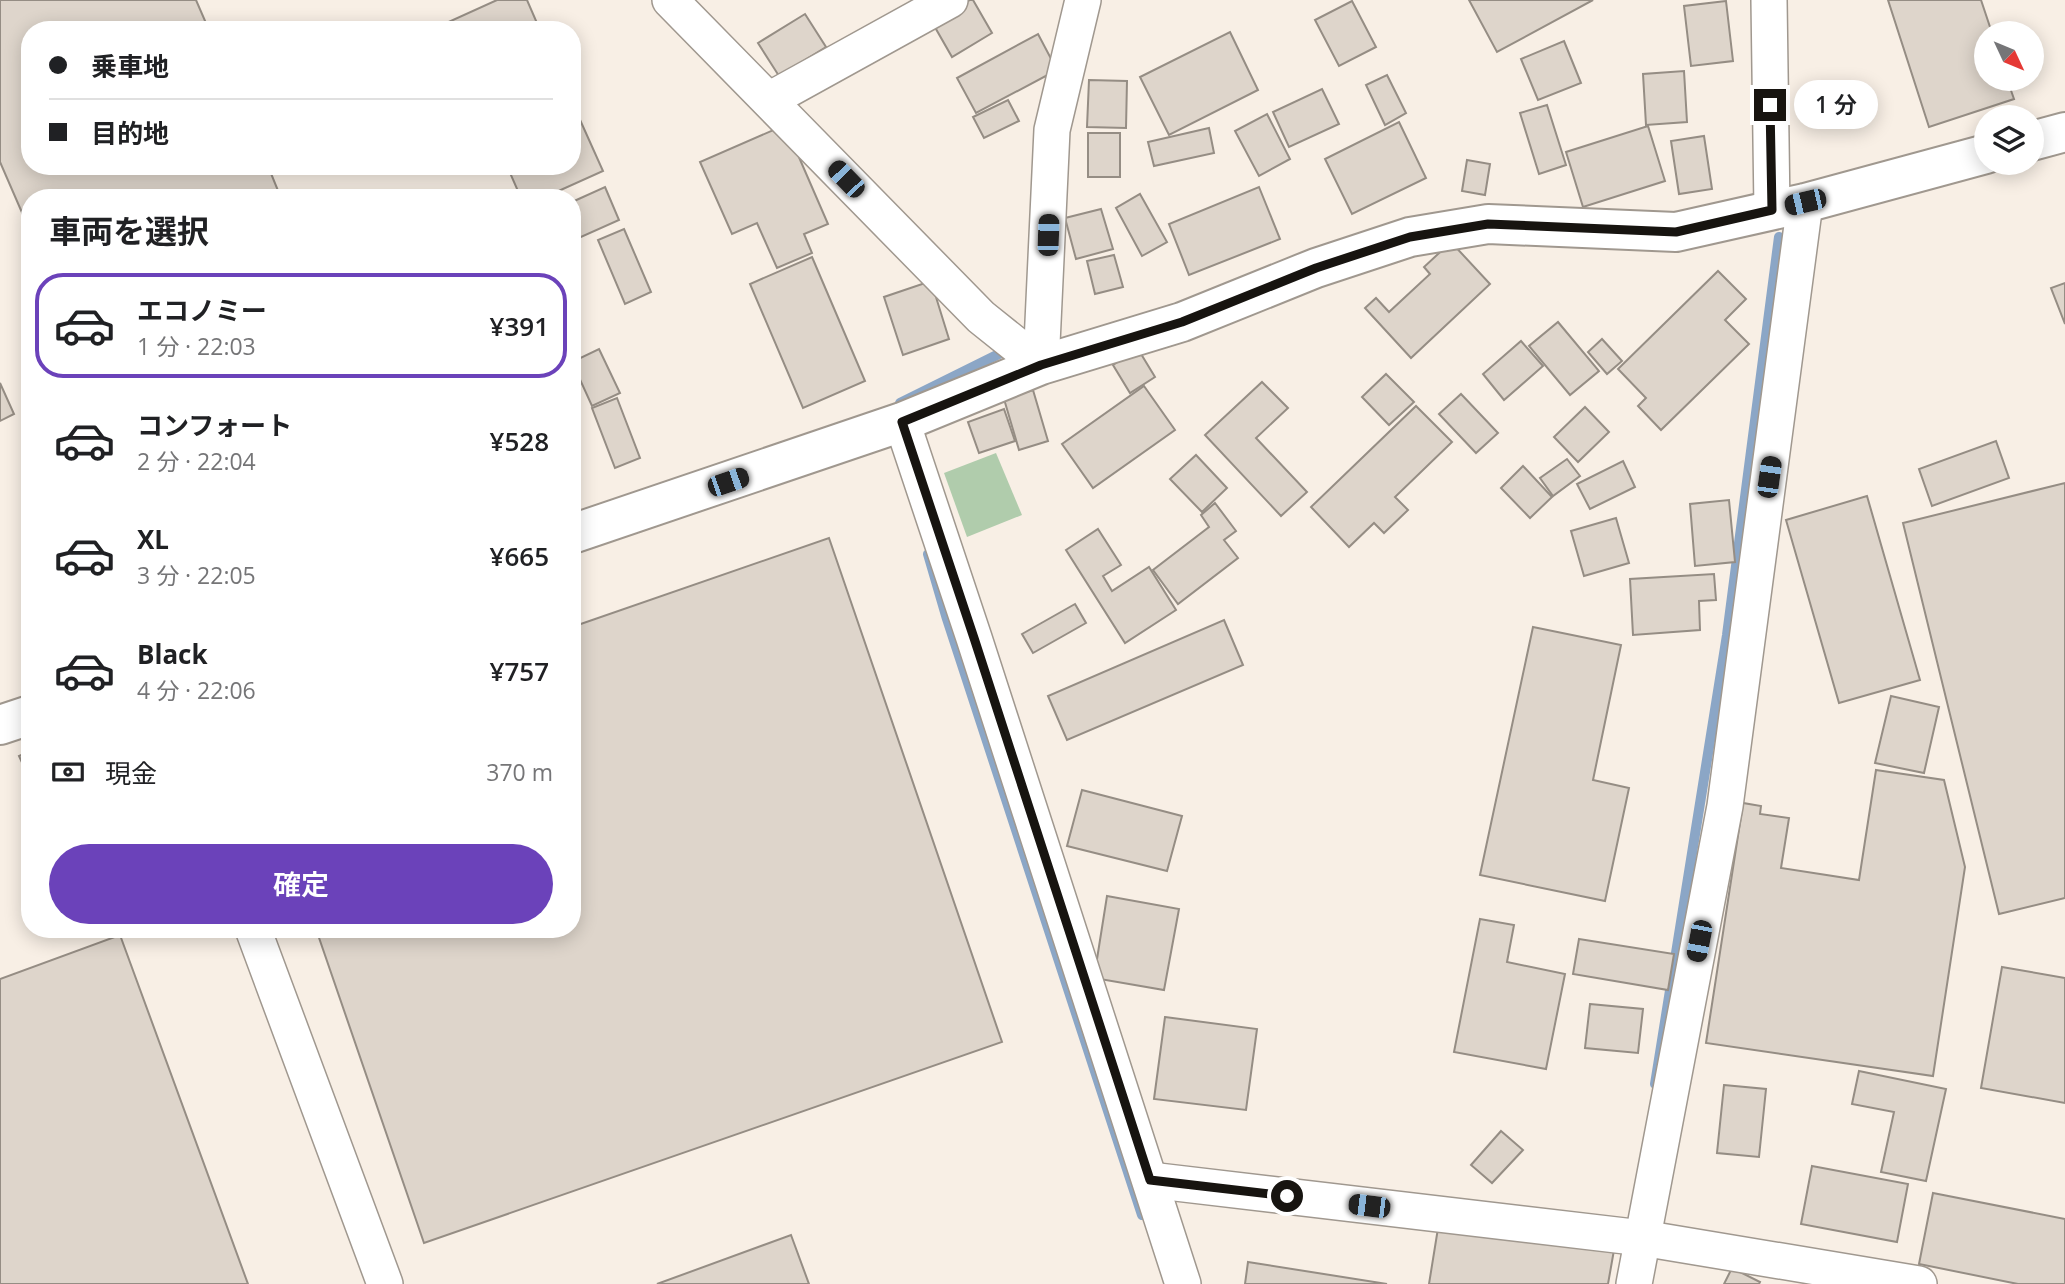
<!DOCTYPE html>
<html lang="ja">
<meta charset="utf-8">
<style>
body{margin:0;font-family:"Open Sans","Noto Sans JP",sans-serif;background:#f6f6f6;color:#202124;height:100vh;display:flex;flex-direction:column;font-size:26px;white-space:nowrap}
*{box-sizing:border-box;margin:0}
p{font-size:23px;color:#757577}
.icon{flex:none;width:38px;height:38px;fill:none;stroke:currentColor;stroke-width:2;stroke-linecap:round;stroke-linejoin:round}
.map{position:relative;flex:1;overflow:hidden}
.panel{position:absolute;left:21px;top:189px;width:560px;height:749px;display:flex;flex-direction:column;background:#fff;border-radius:28px;box-shadow:0 4px 18px #0003}
.panel>*{flex:none}
.banner{position:absolute;left:21px;top:21px;width:560px;height:154px;border-radius:28px;box-shadow:0 4px 18px #0003;display:grid;align-content:center;height:154px;padding:0 28px;background:#fff}
.needle{width:46px;rotate:134deg}
.buttons{position:absolute;left:1974px;top:21px;display:grid;gap:14px}
.buttons a{display:grid;place-items:center;width:70px;height:70px;border-radius:50%;background:#fff;box-shadow:0 4px 18px #0003;font-size:35px}
.end{position:absolute;width:32px;height:32px;margin:-16px;border:9px solid #171410;background:#fff;box-shadow:0 0 0 4px #fff}
.from{border-radius:50%}
.bubble{position:absolute;height:49px;border-radius:24px;background:#fff;box-shadow:0 4px 18px #0003;font-size:23px;font-weight:600;line-height:49px;text-align:center}
.car{position:absolute;width:21px;height:42px;margin:-21px -10px;border-radius:9px;box-shadow:0 0 5px 2px #0007;background:linear-gradient(#222 24%,#8ab4d8 0 40%,#222 0 76%,#8ab4d8 0 86%,#222 0)}
.banner b{display:flex;align-items:center;gap:24px;height:66px;font-size:26px}
.banner b+b{border-top:2px solid #e0e0e0}
.banner i{width:18px;height:18px;background:#202124}
ul{padding:0;list-style:none}
li{display:flex;align-items:center;gap:21px;height:105px;margin:0 14px 10px;padding:0 14px;border:4px solid transparent;border-radius:28px}
li div{flex:1}
li b{display:block;font-size:26px}
li em{font-style:normal;font-weight:600}
li.on{border-color:#6b42ba}
li>.icon{width:63px;height:63px;stroke-width:1.5}
h2{padding:0 28px;font-size:32px;line-height:84px}
.pay{display:flex;align-items:center;gap:18px;height:77px;padding:0 28px;font-size:26px}
.pay p{margin-inline-start:auto}
.button{display:flex;gap:14px;margin-top:auto;padding:14px 28px}
.button a{flex:1;height:80px;border-radius:42px;background:#6b42ba;color:#fff;font-size:28px;font-weight:600;line-height:80px;text-align:center}
.map>svg:first-child{display:block}
.green{fill:#b0ccac}
.lines{fill:none;stroke-linecap:round;stroke-linejoin:round}
.stream{stroke:#8ba6c6;stroke-width:10}
.building{fill:#ded5cb;stroke:#958d84;stroke-width:2}
.street-casing{stroke:#a0988f;stroke-width:38}
.secondary-casing{stroke:#a0988f;stroke-width:42}
.street{stroke:#fff;stroke-width:35}
.secondary{stroke:#fff;stroke-width:38}
.route{stroke:#171410;stroke-width:9}
</style>
<div class="map">
<svg width="2065" height="1284" viewBox="0 0 2065 1284">
<rect width="100%" height="100%" fill="#f8efe5"/>
<polygon class="green" points="996,453 1022,515 967,537 944,473"/>
<g class="lines">
<g class="stream">
<polyline points="900,403 1011,348"/>
<polyline points="928,554 947,619 1142,1215"/>
<polyline points="1655,1084 1727,635 1779,237"/>
</g>
</g>
<g class="building">
<polygon points="0,0 196,0 209,30 30,30 30,166 268,166 281,198 30,198 30,231 0,162"/>
<polygon points="497,0 527,0 540,30 446,30 444,24"/>
<polygon points="970,0 973,0 992,33 952,57 932,22"/>
<polygon points="1469,0 1593,0 1497,52"/>
<polygon points="1888,0 1981,0 1992,33 1986,33 1986,79 2007,79 2014,99 1929,127"/>
<polygon points="1352,1 1376,47 1339,66 1315,20"/>
<polygon points="1726,1 1733,61 1691,66 1684,6"/>
<polygon points="805,14 826,47 779,76 758,43"/>
<polygon points="1230,32 1258,90 1169,135 1140,77"/>
<polygon points="1038,34 1057,70 976,113 957,78"/>
<polygon points="1564,41 1581,83 1538,100 1521,59"/>
<polygon points="1684,71 1687,122 1646,125 1643,74"/>
<polygon points="1387,75 1406,113 1385,125 1366,85"/>
<polygon points="1089,80 1127,81 1126,128 1087,127"/>
<polygon points="1322,89 1339,124 1289,147 1273,112"/>
<polygon points="1008,100 1019,121 984,138 973,117"/>
<polygon points="572,102 603,171 543,198 521,198 507,166 572,166"/>
<polygon points="1547,105 1566,165 1539,174 1520,113"/>
<polygon points="1267,114 1290,159 1259,176 1235,131"/>
<polygon points="1399,122 1426,178 1352,214 1325,159"/>
<polygon points="785,125 828,224 804,234 812,253 777,268 757,223 732,234 700,162"/>
<polygon points="1648,126 1665,181 1583,207 1566,152"/>
<polygon points="1209,128 1214,153 1154,166 1148,142"/>
<rect x="1088" y="133" width="32" height="44"/>
<polygon points="1704,136 1712,189 1679,194 1671,141"/>
<polygon points="1467,160 1490,164 1485,195 1462,191"/>
<polygon points="605,187 619,220 572,241 572,202"/>
<polygon points="1259,187 1280,239 1189,275 1169,224"/>
<polygon points="1140,194 1167,242 1142,256 1116,208"/>
<polygon points="1101,209 1113,249 1076,259 1065,218"/>
<polygon points="624,229 651,292 625,304 598,240"/>
<polygon points="1451,242 1490,284 1411,358 1365,308 1376,298 1389,312 1430,274 1424,267"/>
<polygon points="1114,255 1123,287 1095,294 1087,261"/>
<polygon points="812,257 865,381 803,408 750,284"/>
<polygon points="1718,271 1746,299 1725,320 1749,344 1661,430 1638,406 1646,398 1618,369"/>
<polygon points="931,281 949,339 903,355 884,297"/>
<polygon points="2065,283 2065,324 2051,288"/>
<polygon points="1558,322 1599,371 1570,395 1529,346"/>
<polygon points="1602,339 1622,361 1607,374 1588,352"/>
<polygon points="1521,341 1543,366 1504,400 1483,374"/>
<polygon points="599,349 620,393 592,406 572,362"/>
<polygon points="1138,349 1155,377 1130,393 1113,365"/>
<polygon points="1386,374 1414,402 1389,425 1362,397"/>
<polygon points="1262,382 1288,408 1256,438 1307,492 1281,516 1205,435"/>
<polygon points="0,383 14,414 0,421"/>
<polygon points="1144,386 1175,430 1093,488 1062,444"/>
<polygon points="1033,390 1048,441 1019,450 1004,399"/>
<polygon points="1461,394 1498,433 1476,453 1439,414"/>
<polygon points="617,398 640,458 615,468 592,408"/>
<polygon points="1416,406 1452,442 1395,497 1408,510 1384,533 1374,523 1349,547 1311,507"/>
<polygon points="1585,407 1609,432 1578,462 1554,437"/>
<polygon points="1004,409 1015,441 979,453 968,422"/>
<polygon points="1996,441 2009,478 1932,506 1919,469"/>
<polygon points="1196,455 1227,488 1202,512 1170,479"/>
<polygon points="1567,459 1580,476 1553,496 1540,478"/>
<polygon points="1623,461 1635,487 1590,509 1577,484"/>
<polygon points="1523,466 1552,497 1530,518 1501,488"/>
<polygon points="2065,483 2065,898 1999,914 1903,523"/>
<polygon points="1867,496 1920,680 1839,703 1786,520"/>
<polygon points="1729,500 1735,562 1695,566 1690,504"/>
<polygon points="1215,503 1236,531 1224,540 1238,558 1178,604 1153,570 1209,527 1201,515"/>
<polygon points="1616,518 1629,563 1584,576 1571,531"/>
<polygon points="1098,529 1121,565 1103,576 1112,591 1149,567 1176,610 1125,643 1066,550"/>
<polygon points="829,538 1002,1042 424,1243 316,929 572,929 572,627"/>
<polygon points="1714,574 1716,600 1699,601 1700,630 1633,635 1630,579"/>
<polygon points="1075,604 1086,623 1033,653 1022,634"/>
<polygon points="1224,620 1243,665 1067,740 1048,696"/>
<polygon points="1533,627 1621,645 1593,780 1629,788 1605,901 1480,875"/>
<polygon points="1891,696 1939,707 1924,773 1875,763"/>
<polygon points="30,751 30,780 19,756"/>
<polygon points="1876,770 1944,780 1965,867 1933,1076 1706,1043 1743,803 1761,806 1760,814 1789,818 1781,868 1859,880"/>
<polygon points="1082,790 1182,816 1167,871 1067,846"/>
<polygon points="1107,896 1179,909 1164,990 1094,978"/>
<polygon points="1480,919 1514,925 1507,962 1565,974 1546,1069 1454,1052"/>
<polygon points="120,935 248,1284 0,1284 0,979"/>
<polygon points="1579,939 1674,954 1668,990 1573,974"/>
<polygon points="2002,967 2065,978 2065,1103 1981,1088"/>
<polygon points="1590,1004 1643,1009 1638,1053 1585,1048"/>
<polygon points="1165,1017 1257,1029 1246,1110 1154,1099"/>
<polygon points="1859,1071 1946,1089 1926,1181 1881,1172 1894,1112 1852,1104"/>
<polygon points="1724,1085 1766,1089 1759,1157 1717,1153"/>
<polygon points="1501,1131 1523,1150 1492,1183 1471,1165"/>
<polygon points="1812,1166 1908,1184 1897,1242 1801,1224"/>
<polygon points="1933,1193 2065,1219 2065,1284 2018,1284 1919,1264"/>
<polygon points="1439,1222 1614,1250 1608,1284 1429,1284"/>
<polygon points="791,1235 809,1284 657,1284"/>
<polygon points="1248,1262 1387,1284 1245,1284"/>
<polygon points="1732,1268 1760,1282 1759,1284 1724,1284"/>
</g>
<g class="lines">
<defs>
<g id="street">
<polyline points="670,0 981,317 1041,365"/>
<polyline points="1769,0 1772,210"/>
<polyline points="769,100 950,0"/>
<polyline points="1041,365 1052,130 1083,0"/>
<polyline points="902,422 974,638 1183,1284"/>
<polyline points="253,929 385,1284"/>
<polyline points="1150,1180 1642,1238 1919,1284"/>
<polyline points="1634,1284 1725,806 1805,203"/>
</g>
<g id="secondary">
<polyline points="2032,141 2065,132"/>
<polyline points="572,534 902,422 1041,365 1182,322 1316,268 1410,237 1488,224 1676,232 1805,203 1986,154"/>
<polyline points="0,725 30,715"/>
</g>
</defs>
<use href="#street" class="street-casing"/>
<use href="#secondary" class="secondary-casing"/>
<use href="#street" class="street"/>
<use href="#secondary" class="secondary"/>
</g>
<g class="lines">
<polyline class="route" points="1287,1196 1150,1180 974,638 902,422 1041,365 1182,322 1316,268 1410,237 1488,224 1676,232 1772,210 1770,105"/>
</g>
</svg>
<div class="buttons">
<a><svg class="needle" viewBox="-14 -14 28 28"><path d="M0-13l5 13h-10z" fill="#e53935"/><path d="M0 13l5-13h-10z" fill="#757577"/></svg></a>
<a><svg class="icon" aria-label="layers" viewBox="0 0 24 24"><path d="M12 4l9 5-9 5-9-5zM3 14l9 5 9-5"/></svg></a>
</div>
<i class="end from" style="left:1287px;top:1196px"></i>
<i class="end" style="left:1770px;top:105px"></i>
<div class="bubble" style="left:1794px;top:80px;width:84px">1 分</div>
<i class="car" style="left:846px;top:179px;rotate:316deg"></i>
<i class="car" style="left:1805px;top:202px;rotate:257deg"></i>
<i class="car" style="left:1048px;top:235px;rotate:2deg"></i>
<i class="car" style="left:1769px;top:477px;rotate:8deg"></i>
<i class="car" style="left:728px;top:482px;rotate:71deg"></i>
<i class="car" style="left:1699px;top:941px;rotate:191deg"></i>
<i class="car" style="left:1369px;top:1206px;rotate:277deg"></i>
<div class="banner">
<b><i class="from"></i>乗車地</b>
<b><i></i>目的地</b>
</div>
<section class="panel">
<h2>車両を選択</h2>
<ul>
<li class="on"><svg class="icon" aria-label="car" viewBox="0 0 24 24"><path d="M5 17H2v-5l4-1 3-4h7l3 4 3 1v5h-3M9 17h6M6 11h13"/><circle cx="7" cy="17" r="2"/><circle cx="17" cy="17" r="2"/></svg><div><b>エコノミー</b><p>1 分 · 22:03</p></div><em>¥391</em></li>
<li><svg class="icon" aria-label="car" viewBox="0 0 24 24"><path d="M5 17H2v-5l4-1 3-4h7l3 4 3 1v5h-3M9 17h6M6 11h13"/><circle cx="7" cy="17" r="2"/><circle cx="17" cy="17" r="2"/></svg><div><b>コンフォート</b><p>2 分 · 22:04</p></div><em>¥528</em></li>
<li><svg class="icon" aria-label="car" viewBox="0 0 24 24"><path d="M5 17H2v-5l4-1 3-4h7l3 4 3 1v5h-3M9 17h6M6 11h13"/><circle cx="7" cy="17" r="2"/><circle cx="17" cy="17" r="2"/></svg><div><b>XL</b><p>3 分 · 22:05</p></div><em>¥665</em></li>
<li><svg class="icon" aria-label="car" viewBox="0 0 24 24"><path d="M5 17H2v-5l4-1 3-4h7l3 4 3 1v5h-3M9 17h6M6 11h13"/><circle cx="7" cy="17" r="2"/><circle cx="17" cy="17" r="2"/></svg><div><b>Black</b><p>4 分 · 22:06</p></div><em>¥757</em></li>
</ul>
<div class="pay"><svg class="icon" aria-label="cash" viewBox="0 0 24 24"><path d="M3 7h18v10H3z"/><circle cx="12" cy="12" r="2"/></svg>現金<p>370 m</p></div>
<div class="button"><a>確定</a></div>
</section>
</div>
